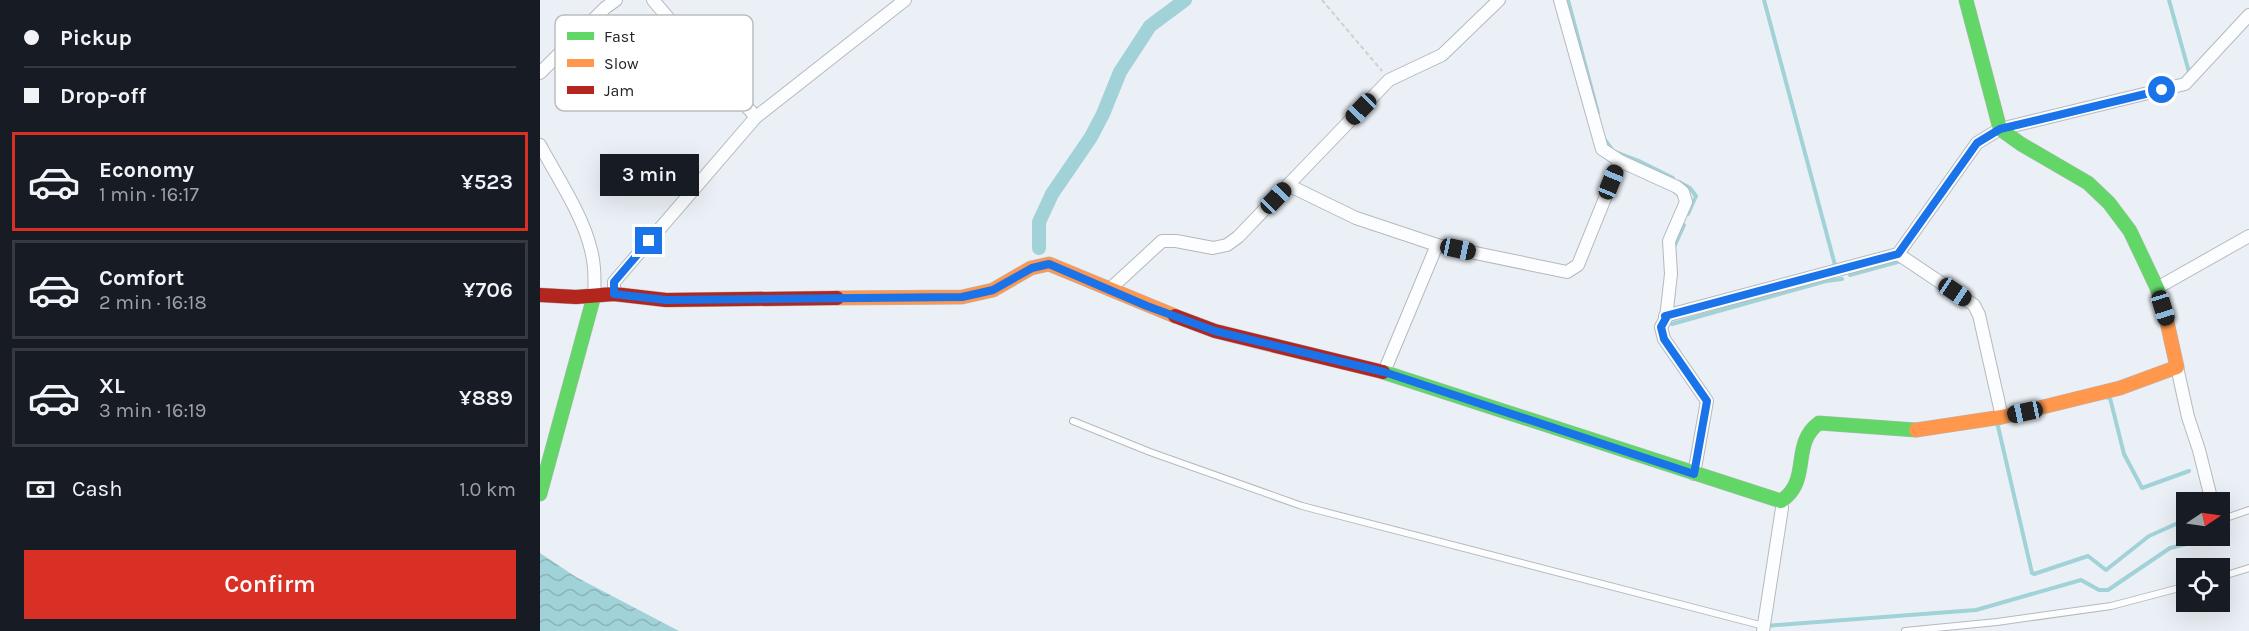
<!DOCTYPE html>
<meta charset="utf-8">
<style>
body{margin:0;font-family:Karla,sans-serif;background:#242831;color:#f1f3f6;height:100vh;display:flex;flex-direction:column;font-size:22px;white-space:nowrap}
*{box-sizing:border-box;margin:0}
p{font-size:20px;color:#9ea1a6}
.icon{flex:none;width:33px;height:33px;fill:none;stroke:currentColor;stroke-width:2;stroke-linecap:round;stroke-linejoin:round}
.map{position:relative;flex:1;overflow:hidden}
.panel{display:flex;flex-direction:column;background:#171b24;width:540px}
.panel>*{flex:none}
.guide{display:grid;align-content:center;height:132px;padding:0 24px;background:#171b24}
.needle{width:39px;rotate:77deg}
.buttons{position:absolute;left:1636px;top:492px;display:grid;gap:12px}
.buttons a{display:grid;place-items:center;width:54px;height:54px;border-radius:0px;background:#171b24;box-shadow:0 6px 24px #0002;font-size:30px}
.end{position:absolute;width:27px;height:27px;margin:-14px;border:8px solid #1a73e8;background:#fff;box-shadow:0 0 0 3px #fff}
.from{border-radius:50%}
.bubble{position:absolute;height:42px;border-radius:0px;background:#171b24;box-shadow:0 6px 24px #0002;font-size:20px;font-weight:600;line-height:42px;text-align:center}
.car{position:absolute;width:18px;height:36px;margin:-18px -9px;border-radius:8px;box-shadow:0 0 4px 2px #0007;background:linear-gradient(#222 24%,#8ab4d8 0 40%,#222 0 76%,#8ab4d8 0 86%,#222 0)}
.guide b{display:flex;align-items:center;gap:21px;height:57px;font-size:22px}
.guide b+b{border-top:2px solid #363941}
.guide i{width:15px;height:15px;background:#f1f3f6}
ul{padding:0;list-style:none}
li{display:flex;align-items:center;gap:18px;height:99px;margin:0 12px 9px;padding:0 12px;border:3px solid #363941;border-radius:0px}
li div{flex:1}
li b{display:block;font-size:22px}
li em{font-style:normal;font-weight:600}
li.current{border-color:#d93025}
li>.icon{width:54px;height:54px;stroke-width:1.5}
.pay{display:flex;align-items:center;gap:15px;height:66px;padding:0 24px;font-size:22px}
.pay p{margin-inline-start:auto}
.button{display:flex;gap:12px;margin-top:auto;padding:12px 24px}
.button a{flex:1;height:69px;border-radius:0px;background:#d93025;color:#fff;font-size:24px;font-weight:600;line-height:69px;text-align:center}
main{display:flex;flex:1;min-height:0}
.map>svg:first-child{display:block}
.water{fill:url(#water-waves)}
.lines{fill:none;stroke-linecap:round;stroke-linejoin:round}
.stream{stroke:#a1d2d8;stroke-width:4}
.canal{stroke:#a1d2d8;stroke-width:14}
.lane-casing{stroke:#b5b9bd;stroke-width:8}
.street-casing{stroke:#b5b9bd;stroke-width:14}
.fast-casing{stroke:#b5b9bd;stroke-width:15}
.slow-casing{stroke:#b5b9bd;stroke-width:15}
.jam-casing{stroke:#b5b9bd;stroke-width:15}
.path{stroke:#ced0d2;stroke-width:2;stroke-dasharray:4.5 3;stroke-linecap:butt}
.lane{stroke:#fcfdfe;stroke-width:6}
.street{stroke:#fcfdfe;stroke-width:12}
.fast{stroke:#63d668;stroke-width:14}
.slow{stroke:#ff974d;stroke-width:14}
.jam{stroke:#b3261e;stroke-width:14}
.route{stroke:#1a73e8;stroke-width:8}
.key{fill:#fff;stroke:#bcbdbe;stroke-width:1.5}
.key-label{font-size:16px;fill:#212428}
</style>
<main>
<section class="panel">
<div class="guide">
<b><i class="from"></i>Pickup</b>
<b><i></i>Drop-off</b>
</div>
<ul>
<li class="current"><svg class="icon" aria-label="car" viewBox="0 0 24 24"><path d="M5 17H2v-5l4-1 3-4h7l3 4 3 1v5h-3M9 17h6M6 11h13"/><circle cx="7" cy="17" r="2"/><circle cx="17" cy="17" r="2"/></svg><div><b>Economy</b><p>1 min · 16:17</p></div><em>¥523</em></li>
<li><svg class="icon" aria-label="car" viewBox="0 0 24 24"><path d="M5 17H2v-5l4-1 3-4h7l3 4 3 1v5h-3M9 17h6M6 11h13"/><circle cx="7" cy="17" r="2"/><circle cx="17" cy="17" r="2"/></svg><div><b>Comfort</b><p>2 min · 16:18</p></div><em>¥706</em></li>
<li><svg class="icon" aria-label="car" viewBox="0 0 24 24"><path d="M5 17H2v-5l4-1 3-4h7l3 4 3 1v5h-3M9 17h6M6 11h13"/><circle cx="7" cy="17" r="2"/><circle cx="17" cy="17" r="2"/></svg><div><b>XL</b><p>3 min · 16:19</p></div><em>¥889</em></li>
</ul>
<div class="pay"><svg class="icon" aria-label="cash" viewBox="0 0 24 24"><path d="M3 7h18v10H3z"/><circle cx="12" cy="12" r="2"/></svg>Cash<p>1.0 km</p></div>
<div class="button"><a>Confirm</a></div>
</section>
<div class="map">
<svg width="1709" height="631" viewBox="0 0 1709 631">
<defs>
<pattern id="water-waves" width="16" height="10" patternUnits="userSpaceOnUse" patternTransform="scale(1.5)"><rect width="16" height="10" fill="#a1d2d8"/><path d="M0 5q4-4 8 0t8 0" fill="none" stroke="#8ab4b9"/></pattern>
</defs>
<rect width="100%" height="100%" fill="#ebf0f6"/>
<polygon class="water" points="0,553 36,577 139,631 0,631"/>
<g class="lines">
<g class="stream">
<polyline points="1028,0 1058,113"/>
<polyline points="1224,0 1295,265"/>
<polyline points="1629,0 1649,72"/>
<polyline points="1065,140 1073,151 1099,161 1133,178"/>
<polyline points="1139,182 1150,188 1156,196 1148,214"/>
<polyline points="1135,245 1144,225"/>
<polyline points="1310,275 1361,261"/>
<polyline points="1132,324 1286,281 1302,279"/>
<polyline points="1568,398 1570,398 1584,454 1602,488 1649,471"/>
<polyline points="1457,422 1492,573 1494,574 1548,556 1566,570 1609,536 1647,519"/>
<polyline points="1225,626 1436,610 1541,580 1559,590 1568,590 1630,548 1651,543"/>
</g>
<polyline class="canal" points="499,248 499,222 512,194 551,137 563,114 580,72 610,26 645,0"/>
<defs>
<g id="lane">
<polyline points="533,421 610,452 762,506 1224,626"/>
<polyline points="1680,520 1709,510"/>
<polyline points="1680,577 1709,568"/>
<polyline points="1365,631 1457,622 1571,606 1647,586"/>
</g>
<g id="street">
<polyline points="113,0 163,59 216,117"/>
<polyline points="1020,0 1062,149 1080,161 1137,187 1143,192 1146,202 1129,241 1131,274 1126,318 1121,327 1124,339 1167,401 1154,474"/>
<polyline points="0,73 65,8 76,0"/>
<path d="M0,145c17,32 43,70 51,105 4,15 4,31 3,46"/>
<polyline points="748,185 816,218 897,245 1027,272 1038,265 1080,161"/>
<polyline points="1358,254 1434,305 1439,315 1462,417"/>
<polyline points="1617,288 1709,236"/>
<polyline points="570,289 622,241 636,241 673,248 687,245 698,237 849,80 902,55 959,0"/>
<polyline points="74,294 74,282 80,275 216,117 365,0"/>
<polyline points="1125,316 1358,254 1437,143 1460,129 1645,84 1709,15"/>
<polyline points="1637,367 1648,417 1659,450 1672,502"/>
<polyline points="844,372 897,245"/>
<polyline points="1223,631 1242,508 1241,501"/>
</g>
<g id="fast">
<polyline points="1426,0 1460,129 1481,144 1548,183 1569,203 1590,231 1617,288 1625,313"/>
<path d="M843,372l398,129c31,-20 9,-57 38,-78l97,7"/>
<polyline points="0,494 54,296"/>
</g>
<g id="slow">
<polyline points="297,298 422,297 453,290 491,268 509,264 635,316"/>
<polyline points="1376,430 1462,417 1580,388 1637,367 1625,313"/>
</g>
<g id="jam">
<polyline points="0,295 36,297 74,294 126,300 297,298"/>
<polyline points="635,316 675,331 843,372"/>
</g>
</defs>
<use href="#lane" class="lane-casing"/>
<use href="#street" class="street-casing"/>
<use href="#fast" class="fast-casing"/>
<use href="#slow" class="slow-casing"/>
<use href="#jam" class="jam-casing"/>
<polyline class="path" points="782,0 842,71"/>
<use href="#lane" class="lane"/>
<use href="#street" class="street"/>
<use href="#fast" class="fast"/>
<use href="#slow" class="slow"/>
<use href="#jam" class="jam"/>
</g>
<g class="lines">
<polyline class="route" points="109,241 74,282 74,294 126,300 422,297 453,290 492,268 509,264 607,306 675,331 844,372 1154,474 1167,401 1124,339 1121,327 1126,318 1125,316 1358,254 1437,143 1460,129 1622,90"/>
</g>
<rect x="15" y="15" width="198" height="96" rx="9" class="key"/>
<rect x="27" y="32" width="27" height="8" fill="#63d668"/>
<rect x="27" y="59" width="27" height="8" fill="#ff974d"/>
<rect x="27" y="86" width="27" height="8" fill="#b3261e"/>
<g class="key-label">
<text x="64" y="42">Fast</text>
<text x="64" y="69">Slow</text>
<text x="64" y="96">Jam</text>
</g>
</svg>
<div class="buttons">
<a><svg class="needle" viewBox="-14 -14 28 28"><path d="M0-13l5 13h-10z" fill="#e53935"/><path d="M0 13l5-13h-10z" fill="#9ea1a6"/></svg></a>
<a><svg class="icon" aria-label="locate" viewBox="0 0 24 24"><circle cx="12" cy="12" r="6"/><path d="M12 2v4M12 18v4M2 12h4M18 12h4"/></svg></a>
</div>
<i class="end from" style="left:1622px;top:90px"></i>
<i class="end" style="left:109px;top:241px"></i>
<div class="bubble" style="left:60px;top:154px;width:99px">3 min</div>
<i class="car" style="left:821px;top:109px;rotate:224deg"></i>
<i class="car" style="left:1071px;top:182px;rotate:22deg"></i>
<i class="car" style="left:736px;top:198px;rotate:44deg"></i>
<i class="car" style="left:918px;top:249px;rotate:102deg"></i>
<i class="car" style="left:1415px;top:292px;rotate:124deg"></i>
<i class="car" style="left:1623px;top:308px;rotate:163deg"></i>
<i class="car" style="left:1485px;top:412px;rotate:258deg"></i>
</div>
</main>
